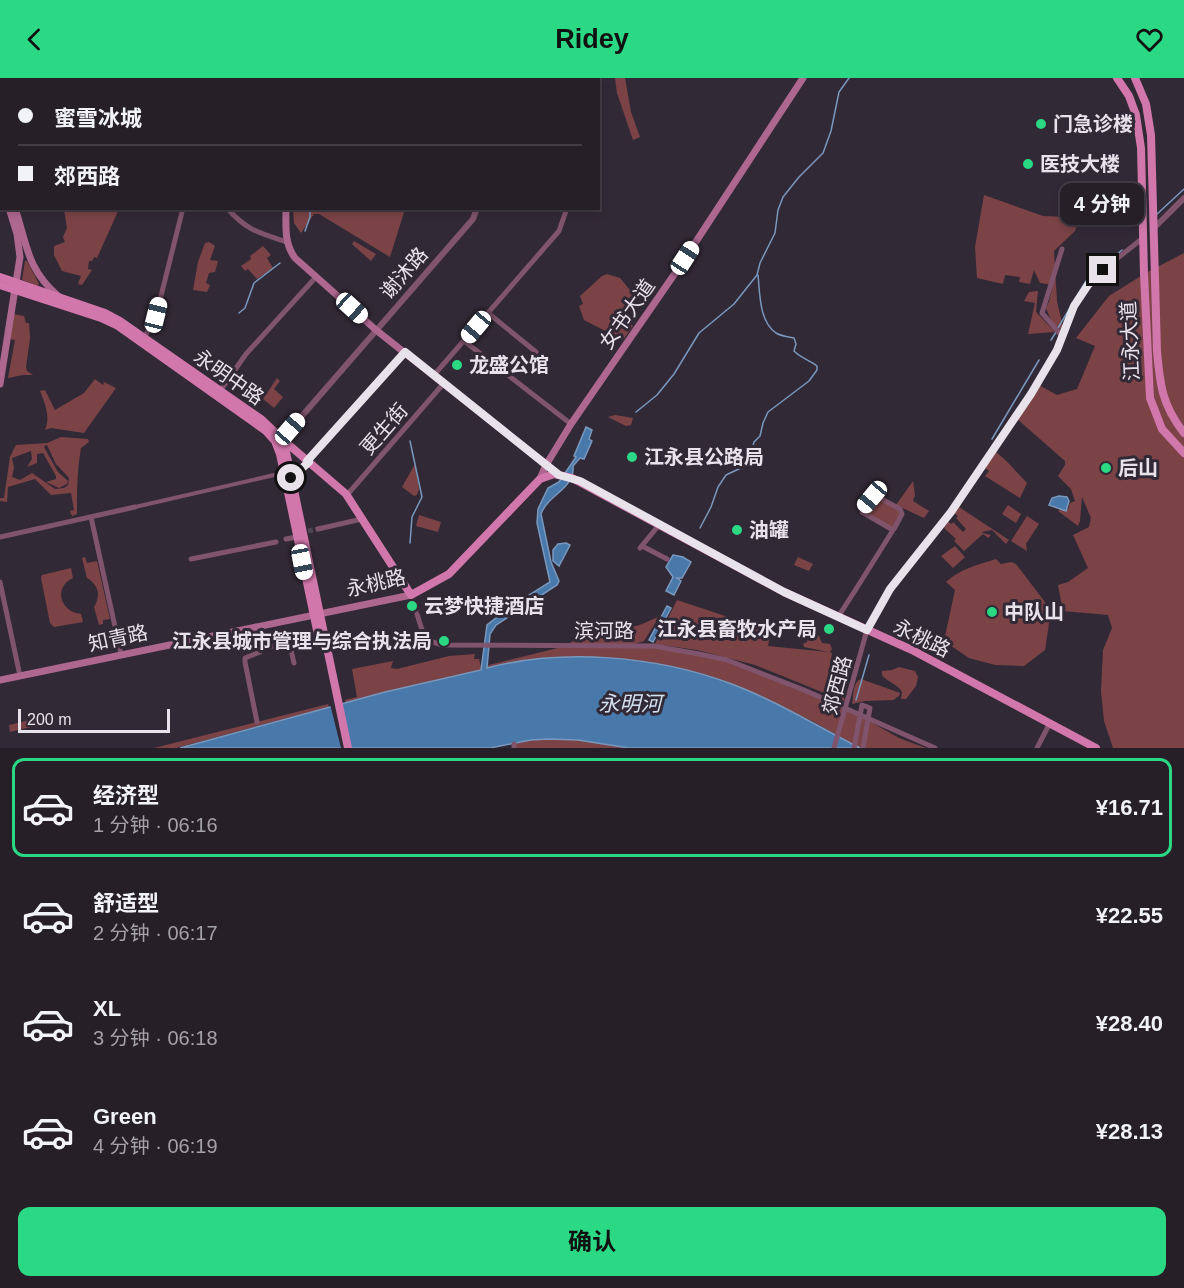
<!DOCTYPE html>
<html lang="zh">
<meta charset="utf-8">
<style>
body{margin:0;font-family:Helvetica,"Noto Sans SC",sans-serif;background:#322c34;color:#f1f3f6;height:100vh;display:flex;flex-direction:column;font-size:22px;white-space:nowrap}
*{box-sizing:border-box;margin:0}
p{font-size:20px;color:#a4a2a8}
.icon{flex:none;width:33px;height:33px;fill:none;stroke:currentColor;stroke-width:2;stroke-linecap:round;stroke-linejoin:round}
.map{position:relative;height:670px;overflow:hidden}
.details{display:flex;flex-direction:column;background:#261f28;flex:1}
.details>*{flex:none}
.hud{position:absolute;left:0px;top:0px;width:600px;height:132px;box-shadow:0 3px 9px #0003,0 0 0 2px #423d45;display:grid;align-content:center;height:132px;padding:0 18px;background:#261f28}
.scale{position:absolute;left:18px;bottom:15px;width:152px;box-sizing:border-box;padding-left:6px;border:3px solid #e8e2eb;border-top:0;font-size:16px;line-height:21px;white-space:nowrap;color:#e8e2eb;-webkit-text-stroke:4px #322936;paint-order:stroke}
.end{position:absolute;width:27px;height:27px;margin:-14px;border:8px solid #e8e2eb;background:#111;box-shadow:0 0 0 3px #111}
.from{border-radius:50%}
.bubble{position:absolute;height:42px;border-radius:12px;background:#261f28;box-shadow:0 3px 9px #0003,0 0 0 2px #423d45;font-size:20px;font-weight:700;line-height:42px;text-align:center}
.car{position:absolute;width:18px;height:36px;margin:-18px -9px;border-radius:8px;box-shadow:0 0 4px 2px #0007;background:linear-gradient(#fff 24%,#345 0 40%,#fff 0 76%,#345 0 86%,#fff 0)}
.hud b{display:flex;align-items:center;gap:21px;height:57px;font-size:22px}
.hud b+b{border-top:2px solid #423d45}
.hud i{width:15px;height:15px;background:#f1f3f6}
ul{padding:10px 0 0;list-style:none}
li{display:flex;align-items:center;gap:18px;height:99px;margin:0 12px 9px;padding:0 6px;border:3px solid transparent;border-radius:12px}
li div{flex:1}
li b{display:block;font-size:22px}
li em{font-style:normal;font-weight:700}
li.on{border-color:#2bd884}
li>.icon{width:54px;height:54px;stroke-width:1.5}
.cta{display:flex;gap:12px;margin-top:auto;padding:12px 18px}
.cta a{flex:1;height:69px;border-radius:12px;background:#2bd884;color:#111;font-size:24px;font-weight:700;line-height:69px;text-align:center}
header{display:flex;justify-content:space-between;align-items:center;height:78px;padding:0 18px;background:#2bd884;color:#111;font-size:27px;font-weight:700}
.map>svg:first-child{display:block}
.green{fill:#7b4346;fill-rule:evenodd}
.water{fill:#4979aa;stroke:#7998be;stroke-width:1.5}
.pier{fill:#322936}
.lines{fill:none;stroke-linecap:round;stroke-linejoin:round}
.stream{stroke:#7998be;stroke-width:1.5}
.minor-tunnel{stroke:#4d4551;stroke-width:5;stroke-dasharray:5 2.5;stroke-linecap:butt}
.pedestrian{stroke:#80546c;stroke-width:4}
.minor{stroke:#80546c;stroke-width:5}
.tertiary{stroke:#80546c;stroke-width:6}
.secondary{stroke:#ae6890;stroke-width:7}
.primary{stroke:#d277ab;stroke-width:8}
.route{stroke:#e8e2eb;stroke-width:8}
.poi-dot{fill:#2bd884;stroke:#322936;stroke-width:2}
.labels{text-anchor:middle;stroke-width:6;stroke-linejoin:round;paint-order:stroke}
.poi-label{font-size:20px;font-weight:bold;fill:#e8e2eb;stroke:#322936;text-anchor:start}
.street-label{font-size:20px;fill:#e8e2eb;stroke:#322936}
.water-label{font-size:21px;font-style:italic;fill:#d3e1ef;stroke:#322936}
</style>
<header><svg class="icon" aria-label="back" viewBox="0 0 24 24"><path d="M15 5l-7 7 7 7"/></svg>Ridey<svg class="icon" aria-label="heart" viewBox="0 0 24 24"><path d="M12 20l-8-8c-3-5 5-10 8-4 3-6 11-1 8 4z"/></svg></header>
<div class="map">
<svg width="1184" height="670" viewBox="0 0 1184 670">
<rect width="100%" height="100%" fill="#322936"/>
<g class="green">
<polygon points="0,0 152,0 153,1 2,2 1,41"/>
<polygon points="615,0 625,0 631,34 640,59 633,62 617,15"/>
<polygon points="984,117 1043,138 1066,139 1104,133 1078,144 1075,153 1054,173 1057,223 1064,254 1052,245 1046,230 1049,224 1053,207 1040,205 1034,192 1030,206 1019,204 1020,199 1005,197 1003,206 977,200 975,169"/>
<polygon points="64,131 119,131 97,180 94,179 92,183 89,183 88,191 92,192 82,207 78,206 81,198 62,193 54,177 54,168 65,164 63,159 67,150"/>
<polygon points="293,131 293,130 405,131 390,179 319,136 314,136 301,155 294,145"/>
<polygon points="354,163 376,176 371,183 352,166"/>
<polygon points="209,164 215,168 210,182 218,183 215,194 209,195 206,205 210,207 207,214 193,212 198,184 205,165"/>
<polygon points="263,168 271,177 267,180 273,190 257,201 248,191 245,193 241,188 251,181 250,178"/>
<path d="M1184,175v495h-71l-9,-27 -3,-30 2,-41 9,-22 -4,-13 -57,-5 -6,40 -21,16 -29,-1 -26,-7 -25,-17 11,-51 -9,-8c14,-13 31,-17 50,-23l5,5 10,-2 5,2 35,46 11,-4 -4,-21 10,-3 20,-14 -15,-33 16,-8 2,-9 -9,-21 -2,24 -2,5 -20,-15 2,-2 4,1 4,-1 2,-6 5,-2 -4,-12 -13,-13 7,-11v-4l-50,-44 22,-33 20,11 20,-6 18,-43 -19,-8 33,-42 35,-22z"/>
<polygon points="25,183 27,183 39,206 38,208 22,202"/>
<polygon points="607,196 620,200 634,217 629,224 632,226 624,239 633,248 623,262 584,242 579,228 583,226 580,218 602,198"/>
<polygon points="1038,213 1036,234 1055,254 1028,256 1035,225 1024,223 1029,214"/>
<polygon points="14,236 24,238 26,245 29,245 30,260 26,289 27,293 33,297 23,297 8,300 15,262 9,261"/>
<polygon points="277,300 280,303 274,311 283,319 274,330 263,321"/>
<path d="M95,301l8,6 1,-3 12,6 -32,45 -33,-5 -6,2c6,-12 0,-27 -5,-39l5,-1 10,20 29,-17z"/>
<polygon points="615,337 633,340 631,347 626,348 608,339"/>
<path d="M61,359l27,2 1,3 -8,6c-4,23 -4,44 -4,66l-5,2 -2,-5 4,-1 -3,-17 -20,2 -16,-16 -27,8 -1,15 -7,-1v-3h4l6,-41 6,-12 31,-2zM47,367l9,19 13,14 -1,7 -4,3 -9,1 -23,-16 -12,7 -8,-3 2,-9 -2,-10 19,-7 1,8 -5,8 10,-4v-9l6,-1 13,23v3l-10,3 13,6 8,-4 1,-3 -10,-9 -13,-23 -1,-3z"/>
<path d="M996,374c12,9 20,20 31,31l-7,15 -35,-22 4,-5 -4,-3z"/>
<polygon points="415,386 419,411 417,417 414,418 402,409"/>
<polygon points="913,403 915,417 913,423 929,433 924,440 896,427"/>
<polygon points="871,419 901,432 893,452 862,434"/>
<polygon points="1008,427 1021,436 1016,445 1002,436"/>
<polygon points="959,429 1009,462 1006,466 992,452 982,454 983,455 991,457 988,460 983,456 964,473 954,463 956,461 944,450 948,444 952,446 953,444 963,454 966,451 956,440 958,438 954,435"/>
<polygon points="419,437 441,444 438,454 416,448"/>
<polygon points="1027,438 1039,446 1026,466 1027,473 1011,463"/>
<polygon points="955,468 965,479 953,490 941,478"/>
<path d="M85,479l2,6 10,-2 13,58 -7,1v4l-4,1 -5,-18c7,-11 5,-22 -7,-29l-5,-20z"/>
<polygon points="798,479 813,486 809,493 794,487"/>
<path d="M71,490l2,10c-20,9 -13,34 8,36l2,8 -29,5 -4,-4 -9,-45 1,-3z"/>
<polygon points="677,522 771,553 768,568 828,574 804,569 803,566 807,564 809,556 816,555 819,558 822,565 830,566 832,571 830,574 832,575 827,605 846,610 844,623 755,587 697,572 655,566"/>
<path d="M659,539l-15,24 -13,4 23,1 73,14 119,48 53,30 27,10h-66l-48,-27 -83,-38 -96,-23 -56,-3 -45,3 -45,8 -141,35 -1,-3 12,-3 -5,-28 41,-8 -2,7 6,1 52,-13 26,-2 -1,5h5l2,8 85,-21c19,-15 47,-15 70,-20 9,-2 15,-7 23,-9z"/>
<path d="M899,589l16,4 3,6 -2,9 -10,13h-5l1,-7c-4,-8 -15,-10 -20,-17v-4l10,-1z"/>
<path d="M861,601l39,14 -1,3 -6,4 -28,1 -13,3c2,-9 0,-21 9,-25z"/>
<polygon points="328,626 329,629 176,670 154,670"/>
<polygon points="38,640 39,647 10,654 9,647"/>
<polygon points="548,661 578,662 629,670 513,670 514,666 531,662"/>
</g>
<g class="water">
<path d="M586,349l6,3 -3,9 3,2 -8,18 -4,-1 -7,8c2,23 -25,28 -32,48l10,48 8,19 -2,4 -61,40 -6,9 -3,34c76,-20 169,-12 242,15 46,17 88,43 131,65h-231l-51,-8 -30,-1 -17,1 -41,8h-310l205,-56 96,-22 6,-45 23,-18 40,-25 -13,-59 1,-14 10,-21 11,-6 17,-25 -2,-1z"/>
<polygon points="1059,418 1067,419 1069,423 1066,433 1049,427 1052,420"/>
<polygon points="566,465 570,467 559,488 553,483 553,472 558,466"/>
<polygon points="673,477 683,479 691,484 682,500 677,500 681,503 674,517 666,513 673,499 666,489"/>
<polygon points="667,528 671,530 653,564 649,562"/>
</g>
<polygon class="pier" points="340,623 351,670 341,670 330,626"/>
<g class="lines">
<g class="stream">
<polyline points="340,2 341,0"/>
<polyline points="1156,137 1184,111"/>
<polyline points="305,153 310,139 310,130"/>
<polyline points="1075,221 1086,203 1122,172"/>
<polyline points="239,235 245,230 254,205 280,185"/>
<polyline points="1058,250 1071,228"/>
<polyline points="1051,262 1056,254"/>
<polyline points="636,334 657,317 674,296 699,255 734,226 757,197 760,185 775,155 778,132 783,119 799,99 823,75 831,53 839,14 849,0"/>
<polyline points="992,361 1039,282"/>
<polyline points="969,403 975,394"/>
<path d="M700,450l11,-21 7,-20 8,-12 17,-8 7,-7 4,-18 6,-6 3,-13 5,-11 41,-31 8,-11v-4c-8,-6 -16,-8 -23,-15l2,-7 -2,-6c-6,-1 -13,-2 -18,-5 -17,-12 -16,-39 -18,-58"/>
<polyline points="410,465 412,439 422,419 410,363"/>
<polyline points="856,622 869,577"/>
</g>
<g class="minor-tunnel">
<polyline points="308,453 318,451"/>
<polyline points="413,522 417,536"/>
</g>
<polyline class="pedestrian" points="135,429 283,395"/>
<g class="minor">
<polyline points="177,0 178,2"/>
<polyline points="215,2 215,0"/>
<polyline points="597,2 598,0"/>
<path d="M227,130c20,23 33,25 60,34"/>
<polyline points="1062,171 1042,235 1063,259"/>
<polyline points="488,235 536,274"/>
<polyline points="144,260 156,238 183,130"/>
<polyline points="464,263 571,346"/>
<polyline points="434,297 559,153 567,130"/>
<polyline points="220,313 246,276 316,199"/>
<polyline points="307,383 405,274"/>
<polyline points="347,417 444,305"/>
<polyline points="91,439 121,576"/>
<polyline points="318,451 362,441"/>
<polyline points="0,459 135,429"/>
<polyline points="286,461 297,459"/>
<polyline points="642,468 667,481"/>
<polyline points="640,470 659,447"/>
<polyline points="191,481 276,464"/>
<polyline points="0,504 20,598"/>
<path d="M417,536c6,18 5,27 26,31l211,1 45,8 28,6 77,30 131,58"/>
<path d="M838,539c19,-29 37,-58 55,-87l1,-1 8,-15 -2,-5 -26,-14 -11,12 -1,5 31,18"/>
<polyline points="256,548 260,574 245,580 245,584 257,644"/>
<polyline points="261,570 286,566 291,572 294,585"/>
<polyline points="514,670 514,666"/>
<polyline points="834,670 867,552 890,511 951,434 1031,316 1057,272 1074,228 1088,207 1119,179 1143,160"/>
<polyline points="854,670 862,627 870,630 863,670"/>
<polyline points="1037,670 1050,645"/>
</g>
<g class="tertiary">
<polyline points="506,2 506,0"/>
<polyline points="1154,150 1184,120"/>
<polyline points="282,361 473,141 477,130"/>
</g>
<g class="secondary">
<polyline points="319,2 319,0"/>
<polyline points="0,97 2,100"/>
<polyline points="0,108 2,111"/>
<path d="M15,130c12,37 12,61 43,88"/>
<path d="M286,130c0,19 -2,35 9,50l81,72 183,145"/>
<polyline points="0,306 20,179 17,156 9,130"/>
<polyline points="540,401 546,387 571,346 680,188 803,0"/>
<polyline points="0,602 411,517"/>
</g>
<g class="primary">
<polyline points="1117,0 1129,18 1136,37 1141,70 1144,196 1150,320 1162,351 1184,375"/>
<path d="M1135,0l11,26 5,31 6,216c3,34 5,54 27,82"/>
<polyline points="0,199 105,235 120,243 261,341 282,361 285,369 348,670"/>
<polyline points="0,207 101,240 118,248 266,353 275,363 280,376 318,557"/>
<polyline points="282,361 346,416 411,517 449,496 540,401 554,396 572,400 784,514 912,572 1096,670"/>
<polyline points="291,399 309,384"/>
</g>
</g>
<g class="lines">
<polyline class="route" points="291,400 309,384 307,383 405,274 559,397 580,403 784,514 867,552 890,511 951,434 1031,316 1057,272 1074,228 1088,207 1103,192"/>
</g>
<g class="poi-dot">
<circle cx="1041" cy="46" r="6"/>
<circle cx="1028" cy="86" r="6"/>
<circle cx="457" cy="287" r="6"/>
<circle cx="632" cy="379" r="6"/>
<circle cx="1106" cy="390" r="6"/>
<circle cx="737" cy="452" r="6"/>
<circle cx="412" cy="528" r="6"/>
<circle cx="992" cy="534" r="6"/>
<circle cx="829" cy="551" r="6"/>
<circle cx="444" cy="563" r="6"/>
</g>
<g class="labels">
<g class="poi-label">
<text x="1053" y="53">门急诊楼</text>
<text x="1040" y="93">医技大楼</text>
<text x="469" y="294">龙盛公馆</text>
<text x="644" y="386">江永县公路局</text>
<text x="1118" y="397">后山</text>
<text x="749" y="459">油罐</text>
<text x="424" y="535">云梦快捷酒店</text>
<text x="1004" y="541">中队山</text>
<text x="817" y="558" text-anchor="end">江永县畜牧水产局</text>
<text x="432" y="570" text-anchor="end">江永县城市管理与综合执法局</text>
</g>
<g class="street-label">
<text transform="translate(404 195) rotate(-49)" y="7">谢沐路</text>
<text transform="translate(627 236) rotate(-55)" y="7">女书大道</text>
<text transform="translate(1130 263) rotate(-93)" y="7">江永大道</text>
<text transform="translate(229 299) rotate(35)" y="7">永明中路</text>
<text transform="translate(384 351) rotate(-49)" y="7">更生街</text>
<text transform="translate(376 505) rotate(-13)" y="7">永桃路</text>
<text x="604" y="560">滨河路</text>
<text transform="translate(118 560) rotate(-12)" y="7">知青路</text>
<text transform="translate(922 560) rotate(26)" y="7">永桃路</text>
<text transform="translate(837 607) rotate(-75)" y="7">郊西路</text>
</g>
<g class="water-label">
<text x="630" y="633">永明河</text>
</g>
</g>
</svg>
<div class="scale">200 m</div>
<i class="end from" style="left:291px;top:400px"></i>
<i class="end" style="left:1103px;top:192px"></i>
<div class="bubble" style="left:1060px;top:105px;width:84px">4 分钟</div>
<i class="car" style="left:685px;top:180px;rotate:33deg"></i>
<i class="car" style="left:352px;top:230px;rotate:132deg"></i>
<i class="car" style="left:156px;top:237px;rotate:14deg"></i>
<i class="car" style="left:476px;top:249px;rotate:220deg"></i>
<i class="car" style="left:290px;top:351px;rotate:41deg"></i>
<i class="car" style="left:872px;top:419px;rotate:220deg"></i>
<i class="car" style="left:302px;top:484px;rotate:169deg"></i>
<div class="hud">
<b><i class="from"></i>蜜雪冰城</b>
<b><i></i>郊西路</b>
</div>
</div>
<section class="details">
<ul>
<li class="on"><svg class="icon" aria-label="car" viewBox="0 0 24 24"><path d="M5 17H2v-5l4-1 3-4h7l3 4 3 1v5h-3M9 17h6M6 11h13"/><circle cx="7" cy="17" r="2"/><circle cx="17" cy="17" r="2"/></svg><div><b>经济型</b><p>1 分钟 · 06:16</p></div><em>¥16.71</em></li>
<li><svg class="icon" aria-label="car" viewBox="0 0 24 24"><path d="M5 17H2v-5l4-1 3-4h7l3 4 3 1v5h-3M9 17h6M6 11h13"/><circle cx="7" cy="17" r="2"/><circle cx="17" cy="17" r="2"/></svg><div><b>舒适型</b><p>2 分钟 · 06:17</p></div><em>¥22.55</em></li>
<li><svg class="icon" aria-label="car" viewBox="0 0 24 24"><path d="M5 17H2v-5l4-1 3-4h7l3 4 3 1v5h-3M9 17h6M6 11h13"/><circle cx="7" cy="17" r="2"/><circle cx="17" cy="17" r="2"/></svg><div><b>XL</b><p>3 分钟 · 06:18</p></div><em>¥28.40</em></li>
<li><svg class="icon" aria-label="car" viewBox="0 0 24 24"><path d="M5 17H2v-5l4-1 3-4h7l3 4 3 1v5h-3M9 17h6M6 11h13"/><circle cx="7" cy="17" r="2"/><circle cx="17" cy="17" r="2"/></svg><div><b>Green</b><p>4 分钟 · 06:19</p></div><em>¥28.13</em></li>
</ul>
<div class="cta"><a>确认</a></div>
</section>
